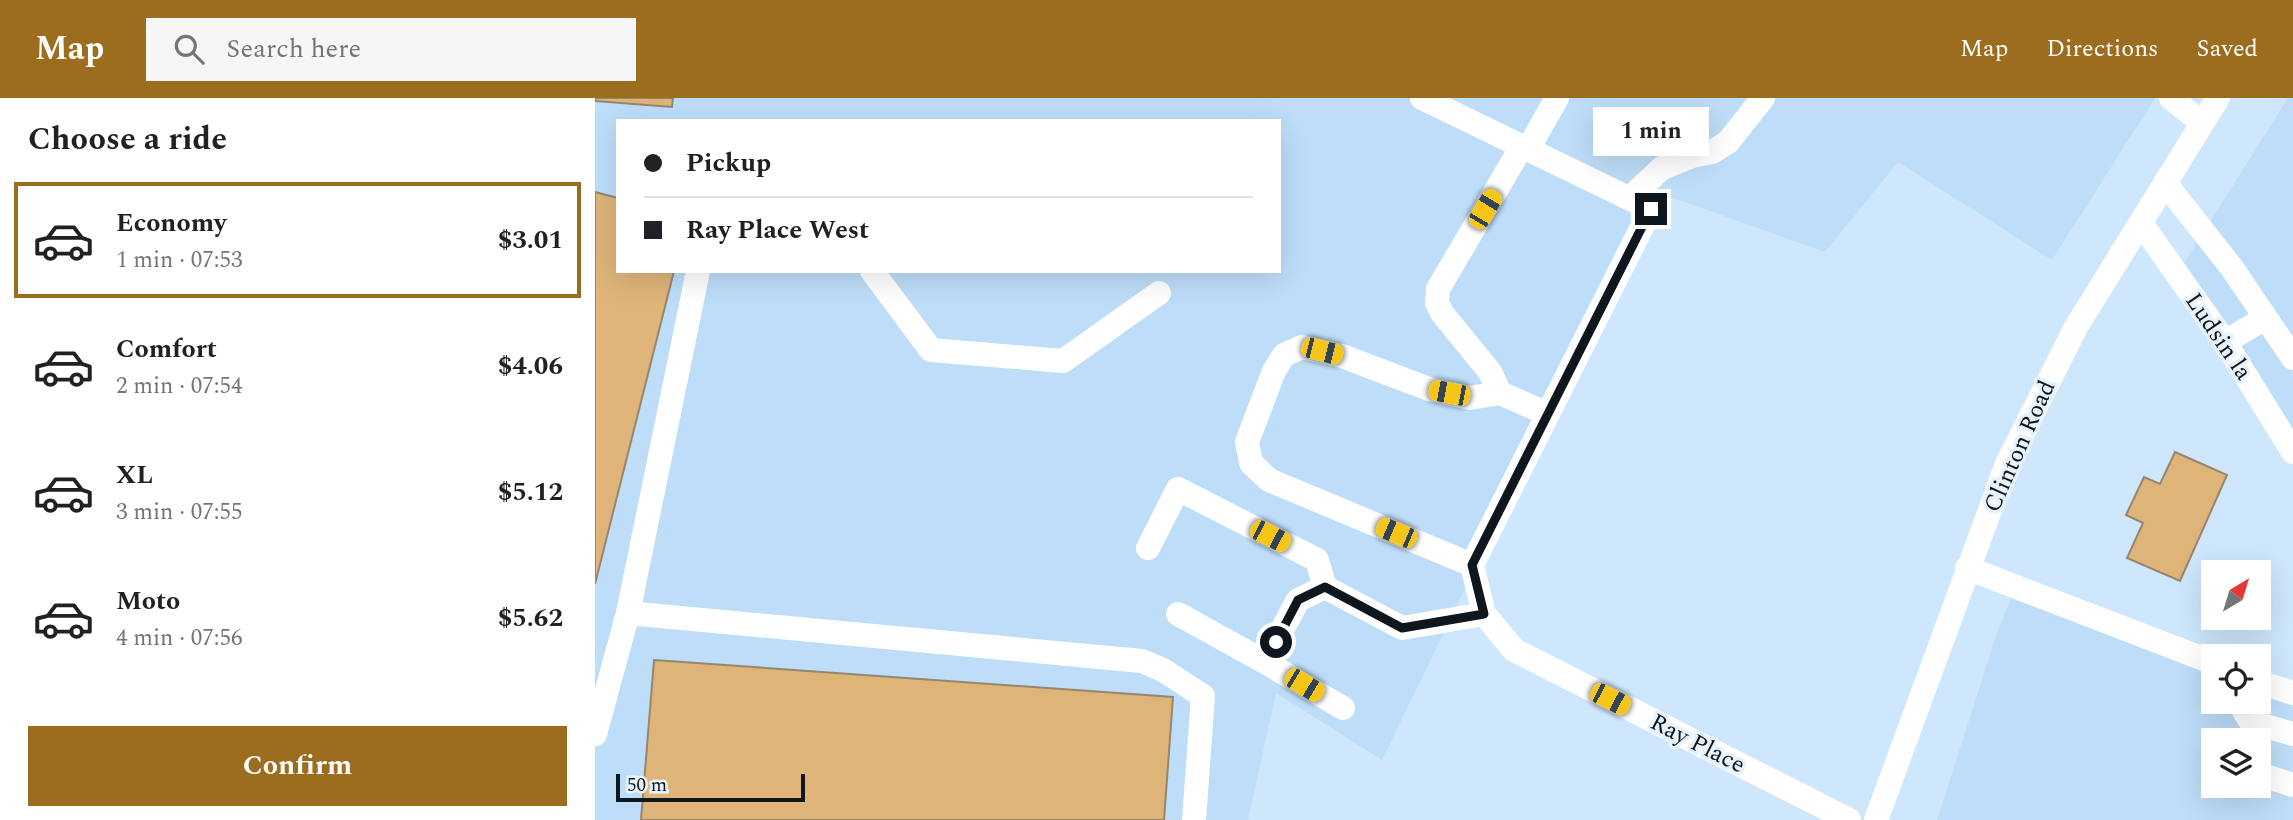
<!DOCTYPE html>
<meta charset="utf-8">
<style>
body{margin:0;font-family:Spectral,serif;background:#f6f6f6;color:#202124;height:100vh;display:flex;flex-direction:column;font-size:26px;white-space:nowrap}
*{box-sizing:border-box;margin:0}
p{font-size:23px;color:#757577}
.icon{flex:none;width:38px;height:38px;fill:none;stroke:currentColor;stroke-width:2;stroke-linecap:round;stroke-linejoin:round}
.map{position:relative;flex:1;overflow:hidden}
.panel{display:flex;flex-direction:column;background:#fff;width:595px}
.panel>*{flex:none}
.banner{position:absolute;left:21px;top:21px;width:665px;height:154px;border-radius:0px;box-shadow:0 7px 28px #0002;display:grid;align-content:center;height:154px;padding:0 28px;background:#fff}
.needle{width:46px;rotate:38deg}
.buttons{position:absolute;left:1606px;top:462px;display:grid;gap:14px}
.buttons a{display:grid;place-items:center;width:70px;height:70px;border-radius:0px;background:#fff;box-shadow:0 7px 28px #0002;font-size:35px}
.scale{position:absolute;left:21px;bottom:18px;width:189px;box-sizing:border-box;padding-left:7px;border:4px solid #0e161e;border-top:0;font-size:19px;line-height:24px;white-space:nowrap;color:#0e161e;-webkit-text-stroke:5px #e8f2fb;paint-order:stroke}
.end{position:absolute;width:32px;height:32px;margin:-16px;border:9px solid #0e161e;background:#fff;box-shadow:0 0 0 4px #fff}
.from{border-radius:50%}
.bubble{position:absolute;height:49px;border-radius:0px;background:#fff;box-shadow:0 7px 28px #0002;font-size:23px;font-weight:700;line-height:49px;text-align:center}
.car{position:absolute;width:21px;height:42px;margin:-21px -10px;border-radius:9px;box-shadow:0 0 5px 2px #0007;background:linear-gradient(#f5c518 24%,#345 0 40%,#f5c518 0 76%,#345 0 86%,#f5c518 0)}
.banner b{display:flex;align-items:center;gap:24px;height:66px;font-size:26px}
.banner b+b{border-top:2px solid #e0e0e0}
.banner i{width:18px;height:18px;background:#202124}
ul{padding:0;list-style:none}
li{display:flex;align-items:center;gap:21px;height:116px;margin:0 14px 10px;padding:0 14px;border:4px solid transparent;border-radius:0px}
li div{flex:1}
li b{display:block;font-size:26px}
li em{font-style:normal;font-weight:700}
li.active{border-color:#9c6d1f}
li>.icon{width:63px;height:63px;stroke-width:1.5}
h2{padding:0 28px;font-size:32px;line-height:84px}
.action{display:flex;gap:14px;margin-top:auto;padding:14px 28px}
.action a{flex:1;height:80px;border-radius:0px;background:#9c6d1f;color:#fff;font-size:28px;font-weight:700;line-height:80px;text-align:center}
header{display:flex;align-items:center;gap:42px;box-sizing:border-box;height:98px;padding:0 35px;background:#9c6d1f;color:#fff}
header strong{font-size:33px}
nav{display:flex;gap:38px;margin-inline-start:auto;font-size:24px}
.search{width:490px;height:63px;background:#f6f6f6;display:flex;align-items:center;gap:18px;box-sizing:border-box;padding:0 24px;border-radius:0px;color:#757577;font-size:26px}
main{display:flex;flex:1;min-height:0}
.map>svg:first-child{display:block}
.built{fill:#bdddf8;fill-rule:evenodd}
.building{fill:#deb479;stroke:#97866e;stroke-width:2}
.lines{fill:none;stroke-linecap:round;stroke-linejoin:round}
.minor{stroke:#fff;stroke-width:24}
.route{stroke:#0e161e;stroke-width:9}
.labels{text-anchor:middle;stroke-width:7;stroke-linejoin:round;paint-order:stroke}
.street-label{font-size:24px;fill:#0e161e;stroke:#e8f2fb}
</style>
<header>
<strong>Map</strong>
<div class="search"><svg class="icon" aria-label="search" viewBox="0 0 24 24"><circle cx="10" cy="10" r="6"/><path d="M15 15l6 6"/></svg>Search here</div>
<nav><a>Map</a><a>Directions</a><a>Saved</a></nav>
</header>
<main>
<section class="panel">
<h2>Choose a ride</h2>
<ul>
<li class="active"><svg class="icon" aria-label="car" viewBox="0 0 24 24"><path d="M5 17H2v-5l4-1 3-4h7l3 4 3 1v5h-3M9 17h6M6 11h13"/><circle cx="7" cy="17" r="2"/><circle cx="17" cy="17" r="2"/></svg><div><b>Economy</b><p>1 min · 07:53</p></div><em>$3.01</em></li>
<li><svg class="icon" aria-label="car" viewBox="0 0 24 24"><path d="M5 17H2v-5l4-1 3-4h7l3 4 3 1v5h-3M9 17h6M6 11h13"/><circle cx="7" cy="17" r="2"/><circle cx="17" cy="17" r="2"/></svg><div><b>Comfort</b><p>2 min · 07:54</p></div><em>$4.06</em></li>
<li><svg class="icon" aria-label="car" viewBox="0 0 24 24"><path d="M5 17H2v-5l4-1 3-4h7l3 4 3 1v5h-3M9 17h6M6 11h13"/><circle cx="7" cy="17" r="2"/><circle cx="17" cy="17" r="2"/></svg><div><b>XL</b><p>3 min · 07:55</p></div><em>$5.12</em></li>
<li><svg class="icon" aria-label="car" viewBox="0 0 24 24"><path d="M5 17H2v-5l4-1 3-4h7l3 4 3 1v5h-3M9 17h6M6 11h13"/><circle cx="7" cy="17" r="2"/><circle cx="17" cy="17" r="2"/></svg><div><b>Moto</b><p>4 min · 07:56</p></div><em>$5.62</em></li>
</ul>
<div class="action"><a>Confirm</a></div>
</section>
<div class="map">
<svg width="1698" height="722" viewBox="0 0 1698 722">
<rect width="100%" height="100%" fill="#cee7fd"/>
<g class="built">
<path d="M0,0h1560l-103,162 -154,-98 -73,90 -168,-60 -275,568 -106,-67 -28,127h-653zM23,23h661v150h-661z"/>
<polygon points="1693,0 1698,0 1698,365 1576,186"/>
<path d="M1421,489l198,69v46h45v-33l34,12v139h-356l61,-190zM1619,642h45v46h-45z"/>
</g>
<g class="building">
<polygon points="0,0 78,0 77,9 0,3"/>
<polygon points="0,94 23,100 23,173 79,173 0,486"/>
<polygon points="1580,354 1632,377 1585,483 1532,460 1548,425 1531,417 1549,379 1565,386"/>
<polygon points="59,562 578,599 569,722 46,722"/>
</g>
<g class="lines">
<g class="minor">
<polyline points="827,0 1056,111 877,467 889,516 919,552 1254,722"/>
<polyline points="1576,0 1607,25"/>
<polyline points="933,51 962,0"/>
<polyline points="1570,85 1637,170 1698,260"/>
<polyline points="1035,100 1067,70 1097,58 1117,54 1133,44 1168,0"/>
<polyline points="1546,125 1630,244 1698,354"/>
<polyline points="277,173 336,252 468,263 564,195"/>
<polyline points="1630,244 1670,220"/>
<polyline points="905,295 895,274 847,215 842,205 843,191 927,48"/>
<polyline points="553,450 583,391 722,462 730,489 807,530 889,516"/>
<polyline points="877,467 674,382 656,365 652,344 679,273 689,257 707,249 747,258 834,291 875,300 905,295 953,316"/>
<polyline points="1372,470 1619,565"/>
<polyline points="33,515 547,563 568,572 608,598 599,722"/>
<polyline points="583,516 670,564 703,502 730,489"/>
<polyline points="670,564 748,610"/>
<polyline points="1664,584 1698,595"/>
<polyline points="1652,604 1649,613 1656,624 1698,636"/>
<polyline points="0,636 33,515 103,173"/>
<polyline points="1664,676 1698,687"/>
<polyline points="1281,722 1412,366 1481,229 1623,0"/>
</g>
</g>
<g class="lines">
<polyline class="route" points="681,544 703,502 730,489 807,530 889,516 877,467 1056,111"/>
</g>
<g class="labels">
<g class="street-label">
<text transform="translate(1624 238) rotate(56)" y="8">Ludsin la</text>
<text transform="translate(1424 348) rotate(-66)" y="8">Clinton Road</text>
<text transform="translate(1103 645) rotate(27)" y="8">Ray Place</text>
</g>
</g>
</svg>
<div class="buttons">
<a><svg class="needle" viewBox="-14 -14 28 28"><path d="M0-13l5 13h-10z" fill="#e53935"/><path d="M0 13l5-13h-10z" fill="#757577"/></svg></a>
<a><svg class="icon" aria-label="locate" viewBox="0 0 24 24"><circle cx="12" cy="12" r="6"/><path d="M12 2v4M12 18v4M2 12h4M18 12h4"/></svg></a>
<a><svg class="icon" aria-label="layers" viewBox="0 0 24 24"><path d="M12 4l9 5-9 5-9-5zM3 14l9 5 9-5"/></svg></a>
</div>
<div class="scale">50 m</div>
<i class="end from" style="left:681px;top:544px"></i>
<i class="end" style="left:1056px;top:111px"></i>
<div class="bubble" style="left:998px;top:9px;width:116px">1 min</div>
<i class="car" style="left:890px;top:111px;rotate:31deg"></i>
<i class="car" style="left:727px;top:253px;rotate:104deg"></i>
<i class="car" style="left:854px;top:295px;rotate:281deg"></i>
<i class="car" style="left:801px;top:435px;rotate:293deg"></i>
<i class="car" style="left:675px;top:438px;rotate:117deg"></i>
<i class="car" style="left:709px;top:587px;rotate:121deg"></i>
<i class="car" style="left:1015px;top:601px;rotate:117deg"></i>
<div class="banner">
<b><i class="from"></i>Pickup</b>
<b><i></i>Ray Place West</b>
</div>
</div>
</main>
